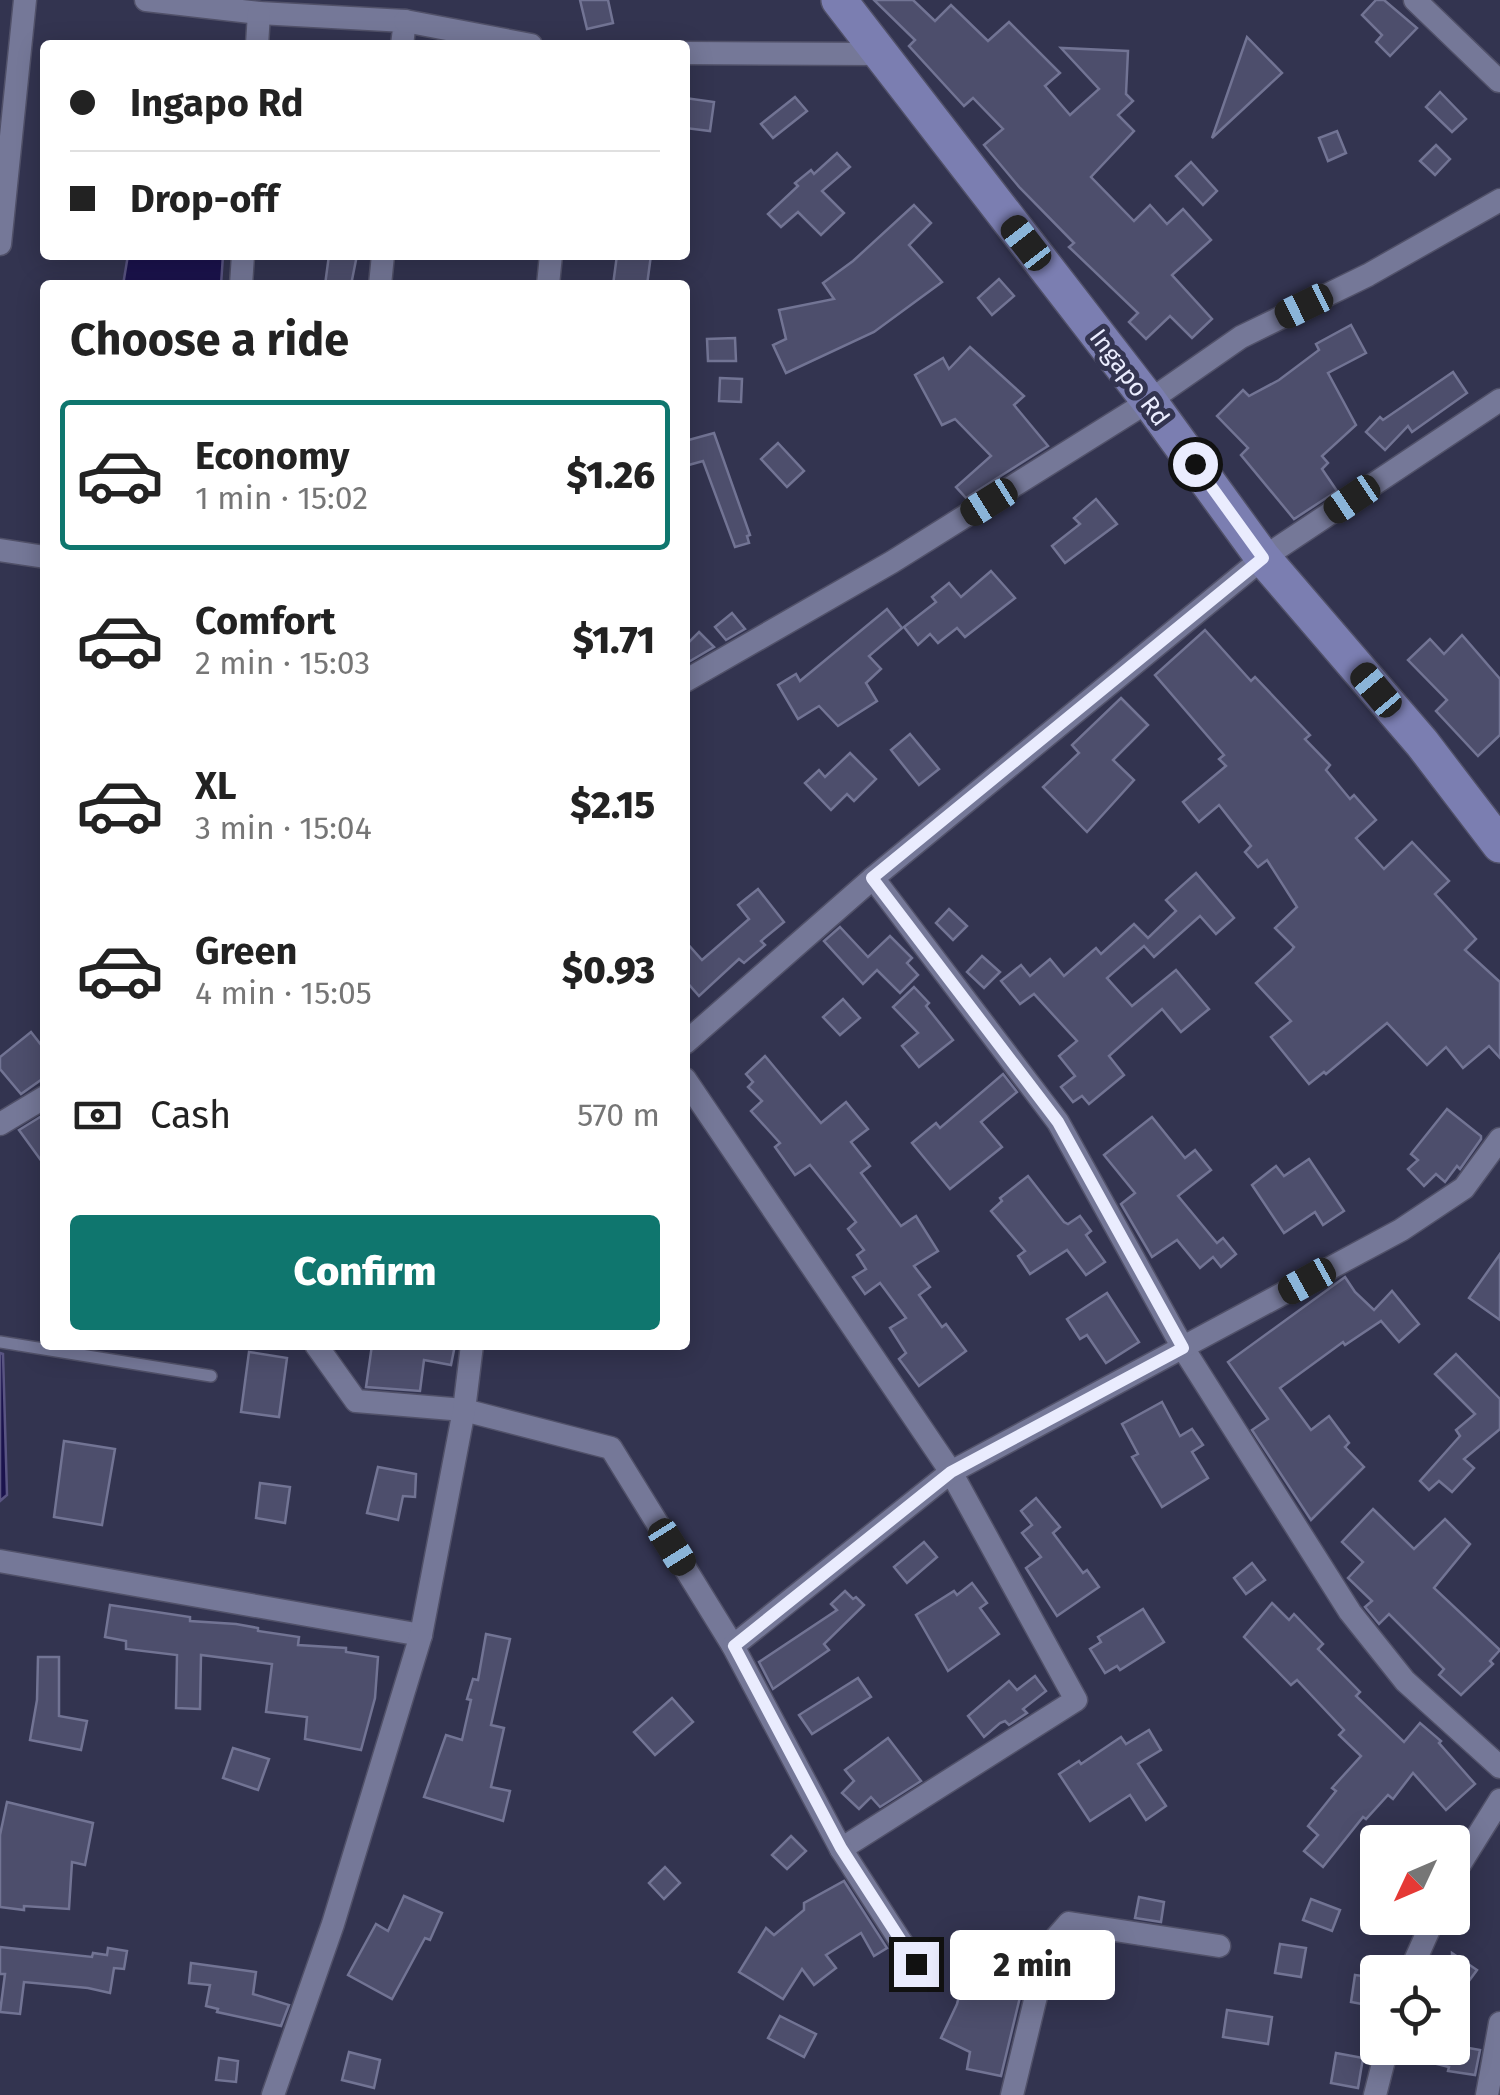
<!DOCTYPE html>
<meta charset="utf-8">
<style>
body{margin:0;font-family:"Fira Sans",sans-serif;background:#f6f6f6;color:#222;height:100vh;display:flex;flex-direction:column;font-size:38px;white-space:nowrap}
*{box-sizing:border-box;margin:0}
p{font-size:32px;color:#767676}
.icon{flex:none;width:55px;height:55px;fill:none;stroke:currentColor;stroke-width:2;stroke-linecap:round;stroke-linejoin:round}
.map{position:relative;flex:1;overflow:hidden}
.side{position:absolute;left:40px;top:280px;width:650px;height:1070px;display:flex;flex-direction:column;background:#fff;border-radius:10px;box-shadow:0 5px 25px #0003}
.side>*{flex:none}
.guide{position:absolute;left:40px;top:40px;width:650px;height:220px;border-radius:10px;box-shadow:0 5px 25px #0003;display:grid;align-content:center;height:220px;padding:0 30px;background:#fff}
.needle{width:65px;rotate:226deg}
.buttons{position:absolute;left:1360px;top:1825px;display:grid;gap:20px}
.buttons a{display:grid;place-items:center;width:110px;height:110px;border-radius:10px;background:#fff;box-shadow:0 5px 25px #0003;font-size:50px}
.end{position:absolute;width:45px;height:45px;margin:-22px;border:12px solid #eaecfe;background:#111;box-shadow:0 0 0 5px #111}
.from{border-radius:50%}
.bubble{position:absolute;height:70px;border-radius:10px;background:#fff;box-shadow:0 5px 25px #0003;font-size:32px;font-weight:800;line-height:70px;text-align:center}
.car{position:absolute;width:30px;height:60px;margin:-30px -15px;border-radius:12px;box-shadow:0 0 8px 2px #0007;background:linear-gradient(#222 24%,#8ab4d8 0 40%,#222 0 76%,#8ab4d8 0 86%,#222 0)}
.guide b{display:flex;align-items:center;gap:35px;height:95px;font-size:38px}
.guide b+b{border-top:2px solid #e0e0e0}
.guide i{width:25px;height:25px;background:#222}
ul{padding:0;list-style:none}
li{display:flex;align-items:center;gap:30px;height:150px;margin:0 20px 15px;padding:0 10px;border:5px solid transparent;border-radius:10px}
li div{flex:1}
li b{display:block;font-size:38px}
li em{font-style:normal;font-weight:800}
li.current{border-color:#0f766e}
li>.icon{width:90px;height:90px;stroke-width:1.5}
h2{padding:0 30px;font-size:45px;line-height:120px}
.pay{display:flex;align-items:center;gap:25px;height:110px;padding:0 30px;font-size:38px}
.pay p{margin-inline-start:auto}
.primary-button{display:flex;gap:20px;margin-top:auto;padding:20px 30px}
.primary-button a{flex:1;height:115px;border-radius:10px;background:#0f766e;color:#fff;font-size:40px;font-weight:800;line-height:115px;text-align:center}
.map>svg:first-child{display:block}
.water{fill:#1b134d;stroke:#595482;stroke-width:2.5}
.building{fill:#4d4e6c;stroke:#727494;stroke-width:2.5}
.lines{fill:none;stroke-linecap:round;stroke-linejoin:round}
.service-casing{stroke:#515169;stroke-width:14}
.minor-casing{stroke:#515169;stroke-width:25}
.primary-casing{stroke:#515169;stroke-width:38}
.service{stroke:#757898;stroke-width:11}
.minor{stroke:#757898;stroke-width:22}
.primary{stroke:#7b7eb1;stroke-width:35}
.route{stroke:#eaecfe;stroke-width:12}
.labels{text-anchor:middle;stroke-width:10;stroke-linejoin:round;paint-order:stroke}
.street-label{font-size:25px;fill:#eaecfe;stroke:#333450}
</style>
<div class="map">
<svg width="1500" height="2095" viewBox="0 0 1500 2095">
<rect width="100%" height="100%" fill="#333450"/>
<g class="water">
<polygon points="128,255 223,255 221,285 123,285"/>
<polygon points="0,1353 3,1354 7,1495 0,1501"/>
</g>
<g class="building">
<polygon points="580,0 608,0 613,23 587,29"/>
<polygon points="874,0 913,0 935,21 951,5 988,41 1009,22 1060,73 1045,86 1070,115 1099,89 1061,48 1128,51 1126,94 1133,101 1118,115 1134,131 1091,177 1134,221 1150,205 1167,224 1183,209 1211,240 1172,275 1212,319 1192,338 1170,316 1146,339 1129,322 1138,313 1069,247 1074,243 1020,188 984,145 1003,129 973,98 964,106 909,46 915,40"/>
<polygon points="1376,0 1384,0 1417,28 1390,56 1376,42 1382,35 1362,15"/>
<polygon points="1247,37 1282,73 1212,138"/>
<polygon points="1440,92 1466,119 1452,132 1426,107"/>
<polygon points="795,97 807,111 773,138 761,124"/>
<polygon points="685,98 714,102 710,131 685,128"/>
<polygon points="1337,131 1346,153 1328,161 1319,138"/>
<polygon points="1436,145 1450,159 1435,175 1420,161"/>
<polygon points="837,153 850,167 822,191 844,213 821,235 798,212 781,227 768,214 798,186 795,183 811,170 814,174"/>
<polygon points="1191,162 1217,191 1203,205 1176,176"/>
<polygon points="914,205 931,223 909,245 942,282 874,332 786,373 773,345 786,339 779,310 834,299 823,283 853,261"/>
<polygon points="329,255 357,255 351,285 325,285"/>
<polygon points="617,255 651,255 647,285 613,285"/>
<polygon points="999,279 1014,296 992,315 978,298"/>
<polygon points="1351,325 1366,353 1328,373 1356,425 1322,456 1328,463 1322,469 1337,491 1294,519 1241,455 1248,448 1217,416 1243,390 1249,396 1279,380 1319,350 1316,344"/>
<polygon points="735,338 736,361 708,361 707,339"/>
<polygon points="970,347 1024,396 1014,405 1048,446 966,498 956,487 991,456 955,419 942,425 915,375 943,358 949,369"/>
<polygon points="1453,372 1467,393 1412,432 1408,426 1385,450 1366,432 1380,417 1383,420"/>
<polygon points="720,378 742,379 741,402 719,401"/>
<polygon points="714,433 750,535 747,536 749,543 735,547 703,461 685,466 685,441"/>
<polygon points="778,443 804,471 787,487 761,459"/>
<polygon points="1096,499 1117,524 1065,563 1052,546 1080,524 1074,518"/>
<polygon points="991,571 1015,598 965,637 957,628 938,643 930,634 918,645 904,627 936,602 932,597 949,583 961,597"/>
<polygon points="887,609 902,628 869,656 881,669 866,683 877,701 838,726 819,706 798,719 778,685 796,674 800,681"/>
<polygon points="732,613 745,629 726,640 715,627"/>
<polygon points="1205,630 1251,681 1255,677 1310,735 1305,739 1330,765 1326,770 1350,799 1354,795 1376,820 1356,838 1384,869 1412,842 1449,881 1435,894 1476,939 1465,950 1500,982 1500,1058 1489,1046 1463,1068 1446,1047 1427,1065 1387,1023 1326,1074 1324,1072 1309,1084 1271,1037 1291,1021 1256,983 1291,951 1294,947 1275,928 1297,907 1267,860 1258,867 1245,852 1251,846 1219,805 1199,822 1183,802 1226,766 1219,759 1224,755 1155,675"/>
<polygon points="699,632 714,647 685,664 685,646"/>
<polygon points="1462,635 1500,679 1500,735 1478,756 1436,711 1447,700 1408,660 1430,639 1444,654"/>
<polygon points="1121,698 1148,725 1113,760 1134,780 1087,832 1043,787 1079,753 1072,745"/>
<polygon points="910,734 939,769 919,785 891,750"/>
<polygon points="850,753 876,779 854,801 847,794 831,810 805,783 819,770 825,777"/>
<polygon points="1196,873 1234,918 1216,934 1200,916 1154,957 1144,946 1107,978 1132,1006 1176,970 1209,1009 1181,1032 1162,1009 1109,1056 1124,1075 1089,1104 1082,1096 1073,1102 1061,1087 1075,1076 1059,1056 1077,1041 1034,994 1020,1004 1001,981 1021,965 1030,976 1050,959 1064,976 1096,948 1101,954 1134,924 1148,938 1176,911 1166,900"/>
<polygon points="758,889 784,922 761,941 765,945 744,963 739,959 699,996 685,980 685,941 702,960 749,919 738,905"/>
<polygon points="949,909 967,926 953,940 936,923"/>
<polygon points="840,927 868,957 890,936 912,958 907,963 918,975 900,993 877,970 863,984 824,941"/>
<polygon points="982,956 1000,972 984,988 967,972"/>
<polygon points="914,987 929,1003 926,1006 953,1040 919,1067 902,1046 918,1033 893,1007"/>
<polygon points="843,999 860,1018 840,1035 823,1017"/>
<polygon points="31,1032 45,1050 45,1077 21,1094 0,1069 0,1057"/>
<polygon points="765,1056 821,1123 846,1102 868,1129 851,1142 870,1166 861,1173 901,1226 916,1216 938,1251 914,1266 930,1287 919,1295 942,1327 946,1324 966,1351 919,1386 899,1359 906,1353 890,1328 906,1318 880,1283 865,1294 853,1277 866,1269 857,1255 864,1250 848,1229 856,1222 810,1165 795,1175 775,1147 780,1143 751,1111 762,1101 748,1087 753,1082 746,1074"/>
<polygon points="1003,1074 1017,1092 981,1122 1002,1147 950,1189 912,1143 936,1123 940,1128"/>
<polygon points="1447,1109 1481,1136 1481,1139 1460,1169 1457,1166 1445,1182 1436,1174 1424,1186 1408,1169 1418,1160 1411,1154"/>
<polygon points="45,1114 45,1166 19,1130"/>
<polygon points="1152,1117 1185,1158 1195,1150 1211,1170 1178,1196 1217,1243 1223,1238 1236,1254 1221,1267 1213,1257 1200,1268 1177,1240 1152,1257 1121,1204 1135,1193 1104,1155"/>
<polygon points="1309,1159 1344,1211 1323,1225 1315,1212 1284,1233 1252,1185 1276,1166 1284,1176"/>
<polygon points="1028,1176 1064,1222 1068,1224 1080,1216 1091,1231 1086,1235 1105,1262 1086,1275 1067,1250 1030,1274 1018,1256 1025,1251 991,1211 1002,1201 1000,1198"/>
<polygon points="1500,1254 1500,1320 1469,1298"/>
<polygon points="1345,1277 1355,1292 1374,1310 1392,1291 1419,1324 1399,1342 1381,1321 1345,1345 1343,1342 1280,1388 1311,1430 1329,1416 1349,1443 1345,1447 1364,1467 1311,1520 1252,1430 1268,1419 1228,1362"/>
<polygon points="1107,1293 1139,1342 1106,1363 1087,1335 1080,1339 1067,1319"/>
<polygon points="372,1345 455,1345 451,1365 424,1360 420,1391 366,1387"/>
<polygon points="249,1352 287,1358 279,1417 241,1412"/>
<polygon points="1456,1354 1500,1399 1500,1429 1464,1459 1474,1468 1452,1492 1439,1481 1429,1490 1420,1481 1460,1436 1456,1430 1475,1414 1435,1374"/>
<polygon points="1162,1402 1180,1436 1192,1429 1203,1445 1192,1452 1208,1478 1162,1507 1132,1457 1138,1454 1122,1424"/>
<polygon points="64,1441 115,1449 102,1525 54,1517"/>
<polygon points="378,1467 416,1474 415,1497 403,1496 398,1520 367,1513"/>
<polygon points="260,1483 290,1487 285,1523 256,1518"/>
<polygon points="1036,1498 1060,1527 1053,1533 1083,1573 1087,1570 1099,1587 1057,1616 1026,1568 1041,1557 1022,1533 1032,1525 1021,1511"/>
<polygon points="1373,1509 1414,1549 1445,1519 1470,1544 1434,1588 1500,1650 1490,1661 1493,1664 1461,1695 1439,1675 1444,1669 1389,1614 1379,1624 1365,1607 1372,1601 1348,1578 1363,1562 1342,1542"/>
<polygon points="924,1542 937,1557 907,1583 894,1567"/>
<polygon points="1252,1563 1265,1580 1246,1594 1234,1578"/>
<polygon points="972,1583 987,1603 980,1608 999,1634 948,1671 916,1615 954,1591 957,1595"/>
<polygon points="845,1591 853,1599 856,1597 864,1605 824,1644 829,1650 773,1689 759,1662 837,1610 831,1604"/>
<polygon points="1272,1603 1289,1620 1294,1614 1323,1644 1318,1649 1360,1692 1356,1696 1404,1742 1420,1723 1441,1741 1439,1743 1475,1784 1446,1810 1413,1773 1393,1799 1388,1795 1366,1819 1363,1817 1323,1867 1304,1851 1318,1835 1308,1826 1336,1791 1332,1788 1361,1756 1339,1735 1344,1730 1297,1680 1291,1685 1244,1637"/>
<polygon points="110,1605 190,1617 190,1621 236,1624 258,1628 258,1631 299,1637 298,1645 346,1648 346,1652 378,1657 375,1698 361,1750 305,1739 307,1717 266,1712 272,1664 201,1655 200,1709 176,1708 177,1655 126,1649 126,1641 105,1637"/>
<polygon points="1143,1609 1164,1642 1120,1670 1117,1666 1105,1673 1090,1649 1101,1642 1098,1637"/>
<polygon points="486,1634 510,1639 491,1725 504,1728 491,1787 510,1791 503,1821 424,1797 446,1735 462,1740 471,1700 467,1699 473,1679 478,1680"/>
<polygon points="38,1657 59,1657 59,1716 87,1721 81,1750 30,1740 37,1700"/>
<polygon points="1035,1676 1046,1691 1023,1709 1027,1713 1009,1725 1005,1721 1000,1723 984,1737 968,1716 1009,1681 1017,1690"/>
<polygon points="858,1678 871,1697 812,1734 799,1715"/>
<polygon points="672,1698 693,1722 655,1755 634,1732"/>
<polygon points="1149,1730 1161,1750 1138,1764 1166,1806 1146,1820 1130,1795 1090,1821 1059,1774 1079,1761 1081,1764 1121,1737 1126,1744"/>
<polygon points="888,1738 921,1781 880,1807 871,1797 859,1809 842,1793 854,1781 845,1770"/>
<polygon points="233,1748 269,1759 258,1790 223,1778"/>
<polygon points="7,1802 93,1823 85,1865 72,1862 69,1909 24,1906 24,1910 0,1907 0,1835"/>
<polygon points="791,1836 806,1851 787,1869 772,1855"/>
<polygon points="665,1867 680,1883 664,1899 649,1883"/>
<polygon points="844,1881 887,1948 874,1956 861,1933 826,1955 836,1968 814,1985 802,1969 783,1999 739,1972 766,1928 774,1935 804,1910 804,1903"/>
<polygon points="404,1896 442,1913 430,1940 425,1938 392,1999 348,1975 376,1924 388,1931"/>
<polygon points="1139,1897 1164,1902 1161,1922 1135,1918"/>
<polygon points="1311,1899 1340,1910 1332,1931 1303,1920"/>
<polygon points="1280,1944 1306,1948 1301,1977 1275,1973"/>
<polygon points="0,1947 92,1957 93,1953 107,1955 108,1948 127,1951 124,1969 114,1968 110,1993 88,1988 24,1982 20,2014 0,2012 5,1974 0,1974"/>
<polygon points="1452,1953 1477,1970 1452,2004"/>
<polygon points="969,1954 1026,1972 1001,2076 967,2069 970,2052 941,2038 957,2004"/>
<polygon points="191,1963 256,1972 253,1994 289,2005 281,2026 217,2012 218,2009 206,2006 210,1985 189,1983"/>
<polygon points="1355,1975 1378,1978 1378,2007 1351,2002"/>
<polygon points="1227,2010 1272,2017 1268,2044 1223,2037"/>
<polygon points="780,2016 816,2034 804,2057 768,2038"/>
<polygon points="1452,2045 1480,2050 1475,2075 1448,2071 1449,2067 1401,2055 1402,2048 1452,2048"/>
<polygon points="349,2052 380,2060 374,2088 342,2080"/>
<polygon points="1336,2053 1363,2058 1358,2088 1331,2083"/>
<polygon points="219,2058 238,2061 236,2082 216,2080"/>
</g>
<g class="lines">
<defs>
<polyline id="service" points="0,1342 211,1376"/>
<g id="minor">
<polyline points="146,0 259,13 405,21 402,45"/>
<polyline points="1415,0 1499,81"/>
<polyline points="405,21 531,45"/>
<polyline points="257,45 259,13"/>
<polyline points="685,53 879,54"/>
<polyline points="0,244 25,0"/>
<polyline points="241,285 243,255"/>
<polyline points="380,285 383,255"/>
<polyline points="548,285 551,255"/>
<polyline points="0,550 45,557"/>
<polyline points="685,681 892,562 1149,401 1241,337 1368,275 1500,200"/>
<polyline points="873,878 1058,1122 1183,1348 1350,1612 1405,1681 1500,1767"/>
<polyline points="685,1043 873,878 1263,558 1500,400"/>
<polyline points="685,1079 951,1472 1076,1700 841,1849"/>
<polyline points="0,1124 45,1097"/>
<polyline points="316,1345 356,1401 464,1410 611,1448 733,1646 841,1849 916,1965"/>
<polyline points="0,1561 421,1635"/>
<polyline points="733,1646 951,1472 1401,1230 1464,1188 1500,1139"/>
<polyline points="1452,1877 1500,1800"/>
<polyline points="1410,1972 1434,1918"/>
<polyline points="273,2095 333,1924 421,1635 464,1410 472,1345"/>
<polyline points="1012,2095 1048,1947 1069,1923 1219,1946"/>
<polyline points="1375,2095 1387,2048"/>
<polyline points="1487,2095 1500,2023"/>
</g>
<polyline id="primary" points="839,0 1149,401 1263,558 1422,743 1500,845"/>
</defs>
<use href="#service" class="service-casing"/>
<use href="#minor" class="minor-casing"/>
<use href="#primary" class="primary-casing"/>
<use href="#service" class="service"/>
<use href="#minor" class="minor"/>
<use href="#primary" class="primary"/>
</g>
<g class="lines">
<polyline class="route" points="916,1964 841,1848 734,1646 951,1472 1183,1348 1058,1122 872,878 1263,558 1195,464"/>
</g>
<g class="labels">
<g class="street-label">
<text transform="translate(1130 377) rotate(53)" y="9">Ingapo Rd</text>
</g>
</g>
</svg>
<div class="buttons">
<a><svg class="needle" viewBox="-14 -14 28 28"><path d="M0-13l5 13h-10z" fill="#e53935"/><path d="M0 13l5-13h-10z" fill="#767676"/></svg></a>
<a><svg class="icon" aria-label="locate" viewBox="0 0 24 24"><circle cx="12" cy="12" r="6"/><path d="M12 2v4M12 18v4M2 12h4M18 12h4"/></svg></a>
</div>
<i class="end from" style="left:1195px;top:464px"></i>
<i class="end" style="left:916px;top:1964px"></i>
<div class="bubble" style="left:950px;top:1930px;width:165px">2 min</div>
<i class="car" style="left:1026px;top:243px;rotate:322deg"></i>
<i class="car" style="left:1304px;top:306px;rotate:244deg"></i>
<i class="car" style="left:1352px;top:499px;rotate:236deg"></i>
<i class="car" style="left:989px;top:502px;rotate:238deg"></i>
<i class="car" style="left:1376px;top:690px;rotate:320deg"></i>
<i class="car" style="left:1307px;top:1281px;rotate:241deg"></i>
<i class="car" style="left:672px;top:1547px;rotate:148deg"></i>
<div class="guide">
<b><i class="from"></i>Ingapo Rd</b>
<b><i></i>Drop-off</b>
</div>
<section class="side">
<h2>Choose a ride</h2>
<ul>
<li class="current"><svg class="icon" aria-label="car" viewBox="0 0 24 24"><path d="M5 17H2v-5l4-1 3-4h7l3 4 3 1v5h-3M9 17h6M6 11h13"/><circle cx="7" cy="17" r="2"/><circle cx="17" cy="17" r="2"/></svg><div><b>Economy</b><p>1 min · 15:02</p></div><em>$1.26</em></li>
<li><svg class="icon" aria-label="car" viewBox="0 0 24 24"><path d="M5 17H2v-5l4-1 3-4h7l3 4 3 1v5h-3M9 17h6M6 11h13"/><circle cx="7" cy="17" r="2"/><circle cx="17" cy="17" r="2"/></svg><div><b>Comfort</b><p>2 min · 15:03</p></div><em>$1.71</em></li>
<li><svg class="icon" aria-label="car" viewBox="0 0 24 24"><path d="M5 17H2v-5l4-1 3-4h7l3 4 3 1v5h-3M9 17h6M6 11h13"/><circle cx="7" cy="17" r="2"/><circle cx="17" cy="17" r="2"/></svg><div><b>XL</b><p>3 min · 15:04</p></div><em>$2.15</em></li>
<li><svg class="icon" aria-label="car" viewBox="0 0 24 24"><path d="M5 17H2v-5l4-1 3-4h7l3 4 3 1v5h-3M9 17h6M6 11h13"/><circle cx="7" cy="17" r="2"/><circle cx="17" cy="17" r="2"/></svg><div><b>Green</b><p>4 min · 15:05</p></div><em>$0.93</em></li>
</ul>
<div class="pay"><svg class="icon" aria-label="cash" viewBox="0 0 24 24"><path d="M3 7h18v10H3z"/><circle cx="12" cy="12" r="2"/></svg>Cash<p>570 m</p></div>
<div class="primary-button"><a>Confirm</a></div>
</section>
</div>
